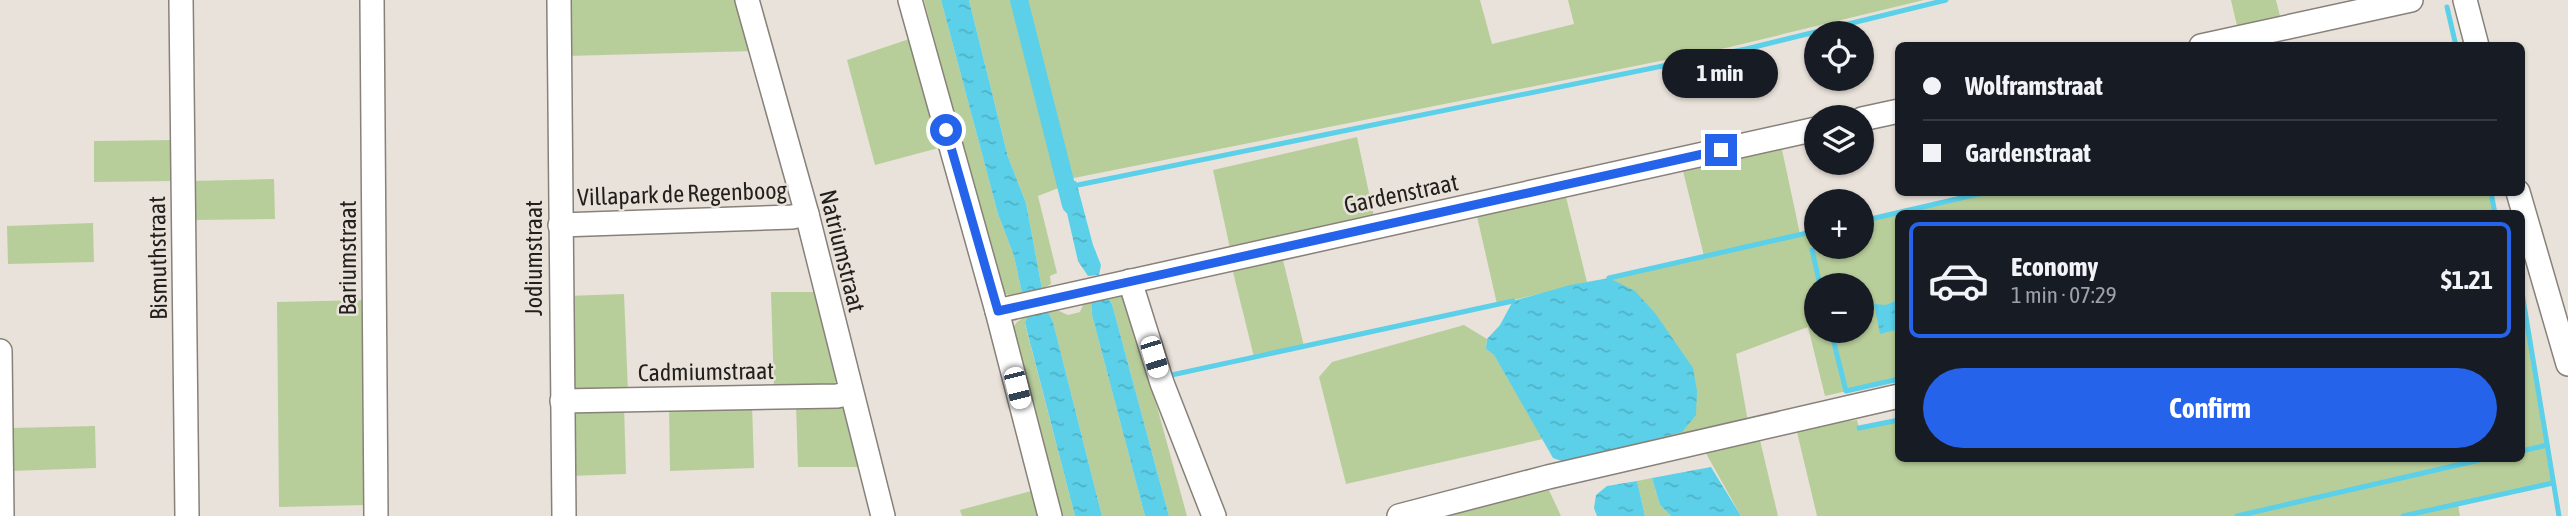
<!DOCTYPE html>
<meta charset="utf-8">
<style>
body{margin:0;font-family:"Asap Condensed",sans-serif;background:#20242c;color:#f1f3f6;height:100vh;display:flex;flex-direction:column;font-size:26px;white-space:nowrap}
*{box-sizing:border-box;margin:0}
p{font-size:23px;color:#9ea1a6}
.icon{flex:none;width:38px;height:38px;fill:none;stroke:currentColor;stroke-width:2;stroke-linecap:round;stroke-linejoin:round}
.map{position:relative;flex:1;overflow:hidden}
.panel{position:absolute;left:1895px;top:210px;width:630px;height:252px;display:flex;flex-direction:column;background:#171b24;border-radius:10px;box-shadow:0 2px 5px #0004}
.panel>*{flex:none}
.hud{position:absolute;left:1895px;top:42px;width:630px;height:154px;border-radius:10px;box-shadow:0 2px 5px #0004;display:grid;align-content:center;height:154px;padding:0 28px;background:#171b24}
.tools{position:absolute;left:1804px;top:21px;display:grid;gap:14px}
.tools a{display:grid;place-items:center;width:70px;height:70px;border-radius:50%;background:#171b24;box-shadow:0 2px 5px #0004;font-size:35px}
.end{position:absolute;width:32px;height:32px;margin:-16px;border:9px solid #2563eb;background:#fff;box-shadow:0 0 0 4px #fff}
.from{border-radius:50%}
.bubble{position:absolute;height:49px;border-radius:24px;background:#171b24;box-shadow:0 2px 5px #0004;font-size:23px;font-weight:700;line-height:49px;text-align:center}
.car{position:absolute;width:21px;height:42px;margin:-21px -10px;border-radius:9px;box-shadow:0 0 5px 2px #0007;background:linear-gradient(#fff 24%,#345 0 40%,#fff 0 76%,#345 0 86%,#fff 0)}
.hud b{display:flex;align-items:center;gap:24px;height:66px;font-size:26px}
.hud b+b{border-top:2px solid #363941}
.hud i{width:18px;height:18px;background:#f1f3f6}
ul{padding:12px 0 0;list-style:none}
li{display:flex;align-items:center;gap:21px;height:116px;margin:0 14px 10px;padding:0 14px;border:4px solid #363941;border-radius:10px}
li div{flex:1}
li b{display:block;font-size:26px}
li em{font-style:normal;font-weight:700}
li.selected{border-color:#2563eb}
li>.icon{width:63px;height:63px;stroke-width:1.5}
.cta{display:flex;gap:14px;margin-top:auto;padding:14px 28px}
.cta a{flex:1;height:80px;border-radius:42px;background:#2563eb;color:#fff;font-size:28px;font-weight:700;line-height:80px;text-align:center}
.map>svg:first-child{display:block}
.green{fill:#b8ce9a;fill-rule:evenodd}
.water{fill:url(#water-ripples)}
.lines{fill:none;stroke-linecap:round;stroke-linejoin:round}
.stream{stroke:#5bd0e8;stroke-width:5}
.canal{stroke:#5bd0e8;stroke-width:18}
.minor-casing{stroke:#87817a;stroke-width:26}
.minor{stroke:#fff;stroke-width:23}
.route{stroke:#2563eb;stroke-width:9}
.labels{text-anchor:middle;stroke-width:5;stroke-linejoin:round;paint-order:stroke}
.street-label{font-size:24px;fill:#221f1c;stroke:#e9e2da}
</style>
<div class="map">
<svg width="2568" height="516" viewBox="0 0 2568 516">
<defs>
<pattern id="water-ripples" width="26" height="14" patternUnits="userSpaceOnUse" patternTransform="scale(1.75)"><rect width="26" height="14" fill="#5bd0e8"/><path d="M2 4q2-2 4 0t4 0M15 11q2-2 4 0t4 0" fill="none" stroke="#4fb2c6"/></pattern>
</defs>
<rect width="100%" height="100%" fill="#e9e2da"/>
<g class="green">
<polygon points="566,0 743,0 756,51 566,56"/>
<polygon points="924,0 941,0 998,214 1014,256 1022,293 1009,295 1000,292"/>
<polygon points="969,0 1480,0 1492,44 1574,24 1568,0 1924,0 1730,47 1064,180 1061,187 1038,196 1057,273 1050,276 1051,284 1042,289 1026,203 1008,157"/>
<polygon points="2231,0 2276,0 2280,16 2237,26"/>
<polygon points="918,36 946,146 875,165 847,60"/>
<polygon points="1357,137 1375,221 1231,253 1213,170"/>
<polygon points="176,140 177,181 94,182 94,141"/>
<path d="M1781,145l19,89 16,-3v16h46v-26l125,-29h504l4,21 -596,1v165l-74,17 -17,-69 -72,27 12,68 -85,17 -54,-161 95,-22 -22,-89zM1816,285h46v46h-46z"/>
<polygon points="274,179 275,219 192,220 191,181"/>
<polygon points="1565,193 1587,282 1497,304 1476,212"/>
<polygon points="93,223 94,262 8,264 7,226"/>
<polygon points="1282,256 1304,346 1254,357 1232,268"/>
<polygon points="771,292 819,292 838,376 834,385 774,391"/>
<polygon points="1123,293 1128,301 1187,516 1169,516 1112,304 1106,296"/>
<polygon points="2522,293 2553,483 2458,504 2460,516 1817,516 1796,428 1857,420 1859,428 1899,420 1899,458 2522,458"/>
<polygon points="624,294 628,392 575,390 569,384 566,296"/>
<polygon points="367,300 368,505 279,507 277,302"/>
<polygon points="1091,300 1092,315 1145,516 1102,516 1053,322 1047,310 1057,310 1068,315 1080,312 1083,305"/>
<polygon points="1028,315 1025,324 1075,516 1060,516 1012,329 1017,322"/>
<polygon points="1464,325 1487,339 1486,349 1494,355 1543,439 1346,484 1319,377 1332,362"/>
<polygon points="752,403 754,468 670,471 669,405"/>
<polygon points="835,403 845,408 863,467 798,467 796,404"/>
<polygon points="624,405 626,474 570,476 572,416 579,409"/>
<polygon points="95,426 96,468 11,471 10,428"/>
<polygon points="1759,436 1778,516 1741,516 1703,448"/>
<polygon points="1652,478 1660,505 1671,516 1645,516 1637,481"/>
<polygon points="1548,488 1561,516 1406,516"/>
<polygon points="1035,490 1042,516 962,516 960,510"/>
</g>
<g class="water">
<polygon points="941,0 969,0 1008,157 1026,203 1042,289 1022,293 1014,256 998,214"/>
<polygon points="1076,181 1093,245 1101,265 1099,275 1088,276 1078,261 1061,187 1068,182"/>
<polygon points="1609,278 1635,291 1655,313 1693,368 1697,391 1696,415 1682,432 1567,463 1553,458 1494,355 1486,349 1487,339 1500,325 1513,301 1570,285"/>
<polygon points="1106,296 1112,304 1169,516 1145,516 1092,315 1091,300"/>
<polygon points="1898,300 1899,329 1880,334 1874,304 1886,305"/>
<polygon points="1047,310 1053,322 1102,516 1075,516 1025,323 1028,315"/>
<polygon points="1711,467 1741,516 1671,516 1660,505 1652,478"/>
<polygon points="1637,481 1645,516 1597,516 1594,508 1596,495 1607,486"/>
</g>
<g class="lines">
<g class="stream">
<polyline points="2447,7 2456,46"/>
<polyline points="1073,186 1746,49 1946,0"/>
<polyline points="2491,192 2495,214"/>
<polyline points="1862,221 1987,192"/>
<polyline points="1812,250 1820,285"/>
<polyline points="1609,278 1816,231"/>
<polyline points="2522,293 2559,516"/>
<polyline points="1831,331 1846,391 1899,379"/>
<polyline points="1167,376 1513,301"/>
<polyline points="1859,428 1899,420"/>
<polyline points="2522,451 2547,445"/>
<polyline points="2237,516 2488,458"/>
<polyline points="2403,516 2553,483"/>
</g>
<polyline class="canal" points="1019,0 1071,205"/>
<defs>
<g id="minor">
<polyline points="181,0 187,516"/>
<polyline points="372,0 376,516"/>
<polyline points="559,0 564,516"/>
<polyline points="747,0 807,214 883,516"/>
<polyline points="910,0 997,311 1050,516"/>
<polyline points="2465,0 2477,46"/>
<polyline points="2201,46 2411,0"/>
<polyline points="1862,119 1899,111"/>
<polyline points="2518,192 2568,364"/>
<polyline points="560,225 792,217 807,214"/>
<polyline points="1130,281 1162,383 1214,516"/>
<polyline points="997,311 1816,129"/>
<polyline points="0,351 2,516"/>
<polyline points="562,401 837,396 851,393"/>
<polyline points="1399,516 1548,477 1899,396"/>
</g>
</defs>
<use href="#minor" class="minor-casing"/>
<use href="#minor" class="minor"/>
</g>
<g class="lines">
<polyline class="route" points="946,130 998,311 1721,150"/>
</g>
<g class="labels">
<g class="street-label">
<text transform="translate(682 194) rotate(-2)" y="8">Villapark de Regenboog</text>
<text transform="translate(1401 194) rotate(-12)" y="8">Gardenstraat</text>
<text transform="translate(842 251) rotate(76)" y="8">Natriumstraat</text>
<text transform="translate(158 258) rotate(-91)" y="8">Bismuthstraat</text>
<text transform="translate(348 258) rotate(-90)" y="8">Bariumstraat</text>
<text transform="translate(534 258) rotate(-90)" y="8">Jodiumstraat</text>
<text transform="translate(706 372) rotate(-1)" y="8">Cadmiumstraat</text>
</g>
</g>
</svg>
<div class="tools">
<a><svg class="icon" aria-label="locate" viewBox="0 0 24 24"><circle cx="12" cy="12" r="6"/><path d="M12 2v4M12 18v4M2 12h4M18 12h4"/></svg></a>
<a><svg class="icon" aria-label="layers" viewBox="0 0 24 24"><path d="M12 4l9 5-9 5-9-5zM3 14l9 5 9-5"/></svg></a>
<a>+</a>
<a>−</a>
</div>
<i class="end from" style="left:946px;top:130px"></i>
<i class="end" style="left:1721px;top:150px"></i>
<div class="bubble" style="left:1662px;top:49px;width:116px">1 min</div>
<i class="car" style="left:1154px;top:357px;rotate:163deg"></i>
<i class="car" style="left:1017px;top:388px;rotate:166deg"></i>
<div class="hud">
<b><i class="from"></i>Wolframstraat</b>
<b><i></i>Gardenstraat</b>
</div>
<section class="panel">
<ul>
<li class="selected"><svg class="icon" aria-label="car" viewBox="0 0 24 24"><path d="M5 17H2v-5l4-1 3-4h7l3 4 3 1v5h-3M9 17h6M6 11h13"/><circle cx="7" cy="17" r="2"/><circle cx="17" cy="17" r="2"/></svg><div><b>Economy</b><p>1 min · 07:29</p></div><em>$1.21</em></li>
</ul>
<div class="cta"><a>Confirm</a></div>
</section>
</div>
